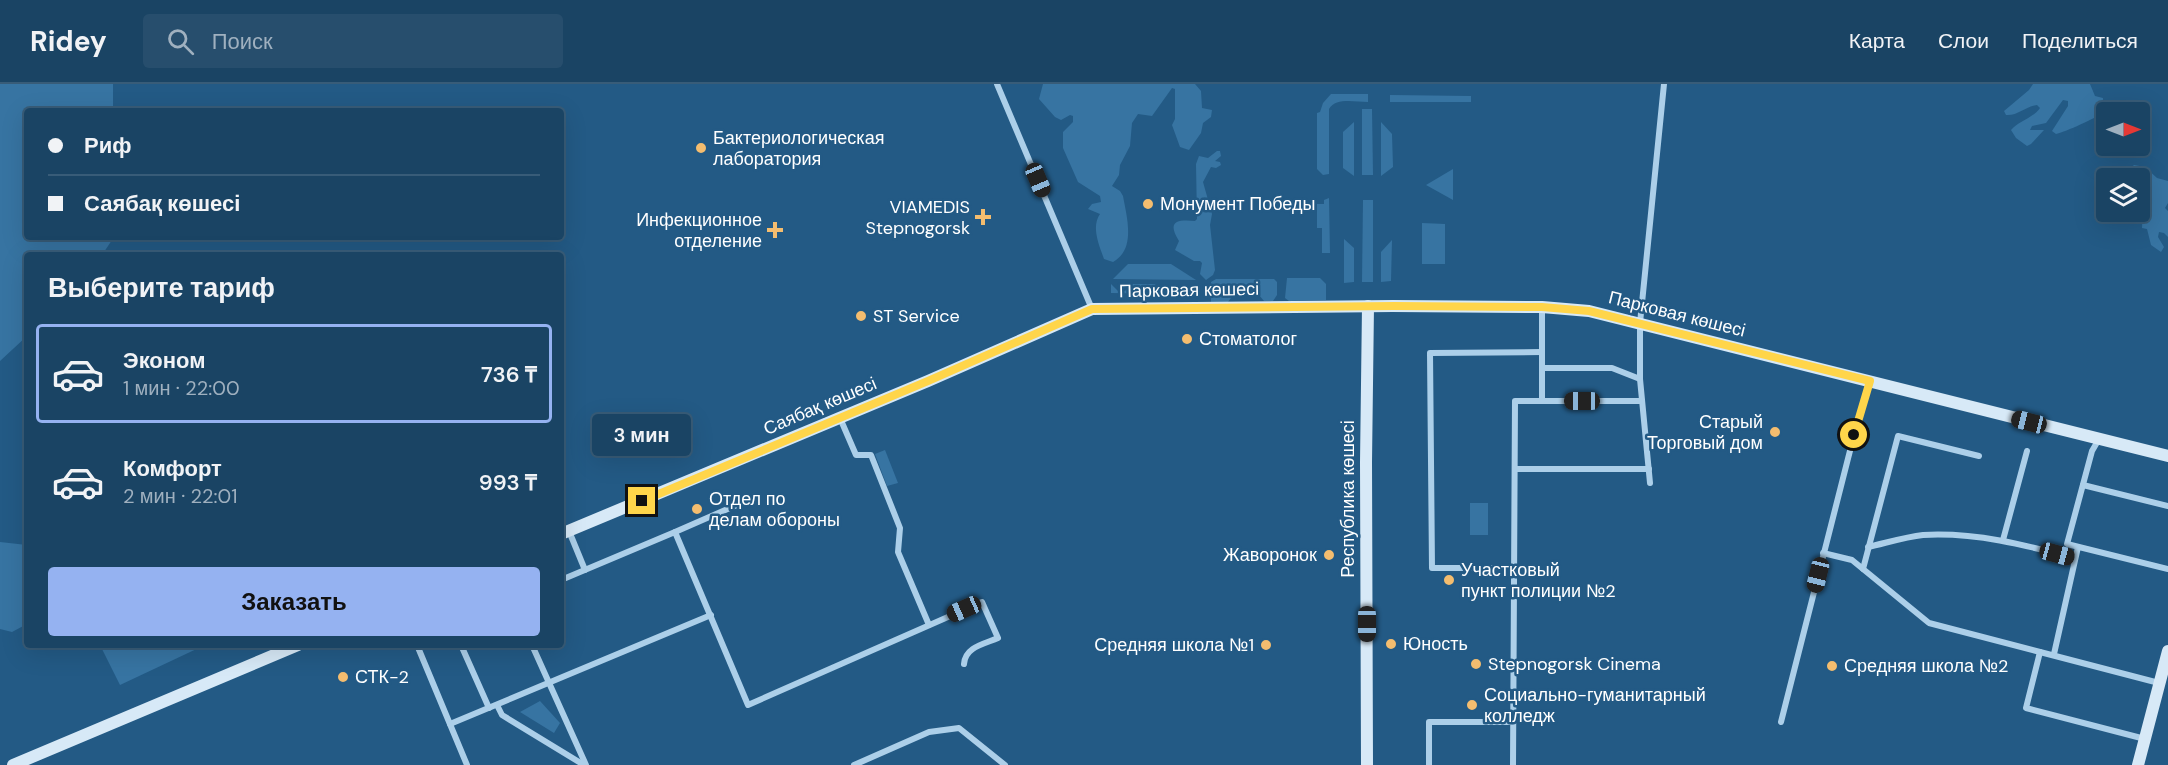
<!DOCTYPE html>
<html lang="ru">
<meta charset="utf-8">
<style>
body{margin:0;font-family:"DM Sans",sans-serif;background:#274e6d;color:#f1f3f6;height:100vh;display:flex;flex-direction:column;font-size:22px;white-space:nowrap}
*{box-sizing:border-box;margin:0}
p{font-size:20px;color:#9fb0bf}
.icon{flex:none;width:33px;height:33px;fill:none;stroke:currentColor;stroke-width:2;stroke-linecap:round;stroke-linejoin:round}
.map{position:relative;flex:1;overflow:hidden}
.details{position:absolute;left:24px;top:168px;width:540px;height:396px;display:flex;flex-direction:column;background:#1a4464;border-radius:6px;box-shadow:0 6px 24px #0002,0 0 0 2px #385c78}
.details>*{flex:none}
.top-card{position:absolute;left:24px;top:24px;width:540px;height:132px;border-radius:6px;box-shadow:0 6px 24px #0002,0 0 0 2px #385c78;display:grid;align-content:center;height:132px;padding:0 24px;background:#1a4464}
.needle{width:39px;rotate:90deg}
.fabs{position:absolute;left:2096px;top:18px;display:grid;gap:12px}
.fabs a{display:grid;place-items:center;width:54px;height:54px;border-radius:6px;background:#1a4464;box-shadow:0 6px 24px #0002,0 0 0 2px #385c78;font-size:30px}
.end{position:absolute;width:27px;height:27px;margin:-14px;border:8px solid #ffd54a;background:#111;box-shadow:0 0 0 3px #111}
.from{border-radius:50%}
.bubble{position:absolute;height:42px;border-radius:6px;background:#1a4464;box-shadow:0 6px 24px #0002,0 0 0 2px #385c78;font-size:20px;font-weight:600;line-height:42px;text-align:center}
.car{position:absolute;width:18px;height:36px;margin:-18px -9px;border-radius:8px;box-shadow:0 0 4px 2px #0007;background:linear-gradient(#222 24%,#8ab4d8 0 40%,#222 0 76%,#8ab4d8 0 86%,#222 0)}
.top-card b{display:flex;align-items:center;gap:21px;height:57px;font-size:22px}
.top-card b+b{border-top:2px solid #385c78}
.top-card i{width:15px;height:15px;background:#f1f3f6}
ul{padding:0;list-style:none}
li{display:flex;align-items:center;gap:18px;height:99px;margin:0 12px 9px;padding:0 12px;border:3px solid transparent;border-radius:6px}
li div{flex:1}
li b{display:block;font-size:22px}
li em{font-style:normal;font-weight:600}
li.current{border-color:#95b2f1}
li>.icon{width:54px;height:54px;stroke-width:1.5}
h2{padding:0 24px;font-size:27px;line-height:72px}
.action{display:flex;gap:12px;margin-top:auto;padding:12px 24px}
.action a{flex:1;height:69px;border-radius:6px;background:#95b2f1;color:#111;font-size:24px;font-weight:600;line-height:69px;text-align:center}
header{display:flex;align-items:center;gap:36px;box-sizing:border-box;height:84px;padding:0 30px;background:#1a4464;border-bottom:2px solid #385c78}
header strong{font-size:28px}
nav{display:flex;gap:33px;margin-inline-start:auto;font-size:21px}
.search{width:420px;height:54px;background:#274e6d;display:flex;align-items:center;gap:15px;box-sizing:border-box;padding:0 21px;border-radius:6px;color:#9fb0bf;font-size:22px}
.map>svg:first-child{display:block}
.green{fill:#3774a2}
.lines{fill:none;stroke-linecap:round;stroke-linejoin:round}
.street{stroke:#accfe9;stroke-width:6}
.secondary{stroke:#d7e9f7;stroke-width:12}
.route{stroke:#ffd54a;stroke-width:8}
.poi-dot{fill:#f4bd6f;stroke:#235a85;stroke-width:2}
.labels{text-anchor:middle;stroke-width:5;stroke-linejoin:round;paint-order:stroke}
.poi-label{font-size:18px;fill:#fff;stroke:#235a85;text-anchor:start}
.street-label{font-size:18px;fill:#fff;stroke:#235a85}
</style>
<header>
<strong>Ridey</strong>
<div class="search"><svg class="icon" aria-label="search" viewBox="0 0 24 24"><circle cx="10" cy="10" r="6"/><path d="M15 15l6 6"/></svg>Поиск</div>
<nav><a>Карта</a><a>Слои</a><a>Поделиться</a></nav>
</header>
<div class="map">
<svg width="2168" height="681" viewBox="0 0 2168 681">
<rect width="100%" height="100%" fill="#235a85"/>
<g class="green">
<polygon points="0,0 113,0 113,27 27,27 27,153 114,153 102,171 27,171 27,252 0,277"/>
<path d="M1043,0h152l6,7 1,17 10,2 -1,7 -8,6 -2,10 -12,17 -9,-3 -8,-22 3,-6v-30l-3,-1 -20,28 -14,-2 -6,9 -2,23 -10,19 -1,10 -7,11 8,5 3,5c4,22 13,53 -10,66l-9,-3c-5,-14 -13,-32 -4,-45l-12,-5 4,-5 9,-2 -1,-6 -22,-14 -15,-34v-16l10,-10v-6l-3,-1 -9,5 -6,-3 -16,-18z"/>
<path d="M2033,0h57l5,12 8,2c0,7 -1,13 -6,18 -3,3 -37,18 -41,18l-4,-3 16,-25v-5l-5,-1 -17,23 -14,3 -2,4h14l-13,14 -4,2 -11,-8 -5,-8c8,-9 22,-12 29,-22l-3,-3c-11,1 -19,11 -31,10l-2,-4 25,-21z"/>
<path d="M1331,10h37v8c-13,0 -32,-5 -39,7v65l-6,1 -6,-6v-56l3,-1 3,-9z"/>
<polygon points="1390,11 1471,12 1471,18 1390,18"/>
<polygon points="1362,25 1372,25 1373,91 1362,91"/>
<polygon points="1354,38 1354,92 1343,84 1343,48"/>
<polygon points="1381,38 1392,50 1393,83 1381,92"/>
<path d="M1217,67h3l1,5 -6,5 5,1 1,3 -5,3 -5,-1 -8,15 9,32 -2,11 5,45 -2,5 -7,5 -6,-6 2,-11 -2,-2h-6l-19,-11 4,-9c-12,-19 -3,-22 16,-20l2,-2 -1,-55 3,-8 9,2z"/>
<polygon points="2134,81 2145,83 2157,94 2168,97 2168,119 2165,124 2168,127 2168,153 2164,149 2159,148 2158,153 2164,163 2161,168 2151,161 2147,145 2142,144 2143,122 2139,119 2139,107 2141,103 2139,94 2115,94 2122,92"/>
<polygon points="1453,85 1453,116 1426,101"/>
<polygon points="1329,114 1330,169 1322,169 1322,144 1317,144 1317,120 1324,120 1324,116"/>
<polygon points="1363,116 1373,116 1373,198 1362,198"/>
<polygon points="1422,139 1445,140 1445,180 1422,180"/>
<polygon points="1344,155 1354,164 1354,198 1344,199"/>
<polygon points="1392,156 1391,197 1381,198 1381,168"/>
<polygon points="1128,180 1171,180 1196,196 1113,195"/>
<polygon points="1287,194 1320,194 1326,200 1326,216 1289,217 1285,214"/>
<polygon points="1216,195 1274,195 1277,198 1277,211 1273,217 1264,217 1259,211 1233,211 1228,218 1211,218 1211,198"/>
<path d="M1111,200l7,7h7l7,-7h23l2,5c8,4 14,3 19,-5l-1,10 -64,-1z"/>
<polygon points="885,366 898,399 887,402 875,370"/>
<rect x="1470" y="419" width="18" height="32"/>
<polygon points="0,458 27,461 27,540 12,548 0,545"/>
<polygon points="100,561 205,561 120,601"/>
<polygon points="540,617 560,639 554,649 520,628"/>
</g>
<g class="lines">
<g class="street">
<polyline points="997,0 1092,225"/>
<polyline points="1542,284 1612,284 1640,295"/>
<polyline points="1542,317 1642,317"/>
<polyline points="840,334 856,371 871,371 900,444 898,468 929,541"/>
<polyline points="2099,355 2092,367 2067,460 2168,485"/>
<polyline points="1979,372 1898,352 1863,485 1929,539 2040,568 2026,624 2145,655"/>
<polyline points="1515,385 1649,385"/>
<polyline points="1650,399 1640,295 1640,239 1664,0"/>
<polyline points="2083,401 2168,422"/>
<polyline points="569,447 585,486"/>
<polyline points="675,448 739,420"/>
<polyline points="2003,456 2027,367"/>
<path d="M1868,463c18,-4 37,-10 55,-12 52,-3 102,10 152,23"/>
<polyline points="1823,469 1852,476 1863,485"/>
<polyline points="1514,484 1432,484 1430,269 1542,268"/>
<path d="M561,496l114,-48 73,173 234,-103 16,36c-14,6 -33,9 -34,26"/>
<polyline points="417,561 467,681"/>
<polyline points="461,561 489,624"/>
<polyline points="532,561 586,681"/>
<polyline points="2040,568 2159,599"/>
<polyline points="2054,570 2078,463"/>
<polyline points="497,621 502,631 584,681"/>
<polyline points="1781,638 1854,351 1870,297"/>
<polyline points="450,640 711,531"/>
<polyline points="854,681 929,648 959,644 1005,681"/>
<polyline points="1429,681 1429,638 1513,638"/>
<polyline points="1513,681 1515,317 1542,317 1542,223"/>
</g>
<g class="secondary">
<polyline points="561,450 928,297 1092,225 1393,222 1542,223 1589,227 2168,372"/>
<polyline points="13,681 298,561"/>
<polyline points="1367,681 1366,378 1368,222"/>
<polyline points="2138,681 2168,567"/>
</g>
</g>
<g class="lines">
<polyline class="route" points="642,417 928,297 1092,225 1394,222 1542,223 1589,227 1870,297 1854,351"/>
</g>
<g class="poi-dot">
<circle cx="701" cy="64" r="6"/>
<circle cx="1148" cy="120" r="6"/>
<path d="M980 124h6v6h6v6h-6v6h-6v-6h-6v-6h6z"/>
<path d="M772 137h6v6h6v6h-6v6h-6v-6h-6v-6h6z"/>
<circle cx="861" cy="232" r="6"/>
<circle cx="1187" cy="255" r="6"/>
<circle cx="1775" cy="348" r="6"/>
<circle cx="697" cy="425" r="6"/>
<circle cx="1329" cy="471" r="6"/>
<circle cx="1449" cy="496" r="6"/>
<circle cx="1391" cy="560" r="6"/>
<circle cx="1266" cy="561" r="6"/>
<circle cx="1476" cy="580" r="6"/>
<circle cx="1832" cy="582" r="6"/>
<circle cx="343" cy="593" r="6"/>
<circle cx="1472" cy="621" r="6"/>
</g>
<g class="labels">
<g class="poi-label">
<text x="713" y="60">Бактериологическая<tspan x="713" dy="21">лаборатория</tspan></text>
<text x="1160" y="126">Монумент Победы</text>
<text x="970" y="129" text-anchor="end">VIAMEDIS<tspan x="970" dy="21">Stepnogorsk</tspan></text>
<text x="762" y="142" text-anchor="end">Инфекционное<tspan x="762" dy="21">отделение</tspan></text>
<text x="873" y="238">ST Service</text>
<text x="1199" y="261">Стоматолог</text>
<text x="1763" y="344" text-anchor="end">Старый<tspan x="1763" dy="21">Торговый дом</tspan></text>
<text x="709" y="421">Отдел по<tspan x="709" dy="21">делам обороны</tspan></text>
<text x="1317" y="477" text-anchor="end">Жаворонок</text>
<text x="1461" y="492">Участковый<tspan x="1461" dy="21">пункт полиции №2</tspan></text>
<text x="1403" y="566">Юность</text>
<text x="1254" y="567" text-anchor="end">Средняя школа №1</text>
<text x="1488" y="586">Stepnogorsk Cinema</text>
<text x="1844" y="588">Средняя школа №2</text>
<text x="355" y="599">СТК-2</text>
<text x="1484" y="617">Социально-гуманитарный<tspan x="1484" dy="21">колледж</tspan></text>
</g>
<g class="street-label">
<text transform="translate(1189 206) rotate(-1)" y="6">Парковая көшесі</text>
<text transform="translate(1677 230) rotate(14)" y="6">Парковая көшесі</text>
<text transform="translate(820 322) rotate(-23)" y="6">Саябақ көшесі</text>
<text transform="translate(1348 415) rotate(-90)" y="6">Республика көшесі</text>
</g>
</g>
</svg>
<div class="fabs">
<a><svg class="needle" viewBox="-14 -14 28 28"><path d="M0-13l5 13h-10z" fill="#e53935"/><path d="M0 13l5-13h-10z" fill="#9fb0bf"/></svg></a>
<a><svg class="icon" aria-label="layers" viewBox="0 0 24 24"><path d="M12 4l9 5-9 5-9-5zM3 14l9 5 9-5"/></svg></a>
</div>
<i class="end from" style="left:1854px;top:351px"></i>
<i class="end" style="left:642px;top:417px"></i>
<div class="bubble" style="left:592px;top:330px;width:99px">3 мин</div>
<i class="car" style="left:1038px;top:96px;rotate:157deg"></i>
<i class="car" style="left:1582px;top:317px;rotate:270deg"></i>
<i class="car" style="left:2029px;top:338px;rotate:284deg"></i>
<i class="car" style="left:2057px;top:470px;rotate:105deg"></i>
<i class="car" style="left:1818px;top:491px;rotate:194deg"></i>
<i class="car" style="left:964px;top:525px;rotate:246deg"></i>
<i class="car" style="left:1367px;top:540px;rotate:180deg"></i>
<div class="top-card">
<b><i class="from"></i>Риф</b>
<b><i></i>Саябақ көшесі</b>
</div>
<section class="details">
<h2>Выберите тариф</h2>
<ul>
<li class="current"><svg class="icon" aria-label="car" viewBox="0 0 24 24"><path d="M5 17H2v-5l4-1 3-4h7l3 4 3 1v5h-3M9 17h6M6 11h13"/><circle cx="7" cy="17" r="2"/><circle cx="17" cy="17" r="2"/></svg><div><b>Эконом</b><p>1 мин · 22:00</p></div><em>736 ₸</em></li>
<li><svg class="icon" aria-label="car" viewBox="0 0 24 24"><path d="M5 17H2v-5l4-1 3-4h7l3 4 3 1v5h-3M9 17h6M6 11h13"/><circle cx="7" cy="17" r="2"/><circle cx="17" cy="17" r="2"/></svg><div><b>Комфорт</b><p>2 мин · 22:01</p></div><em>993 ₸</em></li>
</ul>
<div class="action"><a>Заказать</a></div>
</section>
</div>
